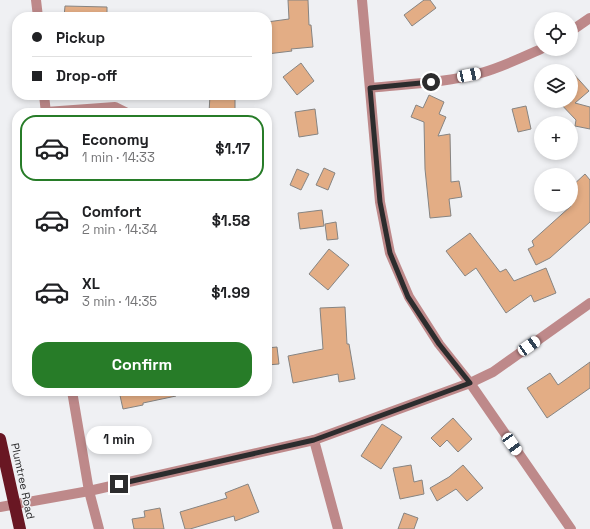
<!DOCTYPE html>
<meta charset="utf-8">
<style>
body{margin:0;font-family:"Space Grotesk",sans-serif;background:#f6f6f6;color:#202124;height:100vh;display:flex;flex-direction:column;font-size:15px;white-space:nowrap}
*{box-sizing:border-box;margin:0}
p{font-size:13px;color:#757577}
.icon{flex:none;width:22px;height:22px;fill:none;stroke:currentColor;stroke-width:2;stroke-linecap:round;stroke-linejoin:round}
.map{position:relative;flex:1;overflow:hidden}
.side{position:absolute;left:12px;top:108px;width:260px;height:288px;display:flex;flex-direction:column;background:#fff;border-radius:16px;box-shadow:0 2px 6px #0003}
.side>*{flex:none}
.guide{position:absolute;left:12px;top:12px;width:260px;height:88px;border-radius:16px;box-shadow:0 2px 6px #0003;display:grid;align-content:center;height:88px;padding:0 20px;background:#fff}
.controls{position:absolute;left:534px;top:12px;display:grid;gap:8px}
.controls a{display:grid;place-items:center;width:44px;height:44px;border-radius:50%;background:#fff;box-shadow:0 2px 6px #0003;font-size:20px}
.end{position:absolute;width:18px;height:18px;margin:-9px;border:5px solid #2c2c2d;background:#fff;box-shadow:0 0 0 2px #fff}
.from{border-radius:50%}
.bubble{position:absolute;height:28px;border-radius:14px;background:#fff;box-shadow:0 2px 6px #0003;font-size:13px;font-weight:600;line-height:28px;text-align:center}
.car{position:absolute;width:12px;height:24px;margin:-12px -6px;border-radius:5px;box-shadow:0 0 3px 1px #0007;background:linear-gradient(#fff 24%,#345 0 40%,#fff 0 76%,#345 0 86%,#fff 0)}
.guide b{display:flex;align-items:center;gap:14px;height:38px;font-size:15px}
.guide b+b{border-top:1px solid #e0e0e0}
.guide i{width:10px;height:10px;background:#202124}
ul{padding:7px 0 0;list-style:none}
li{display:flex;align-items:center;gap:12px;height:66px;margin:0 8px 6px;padding:0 12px;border:2px solid transparent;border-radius:16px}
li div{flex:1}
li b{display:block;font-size:15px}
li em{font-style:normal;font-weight:600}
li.current{border-color:#277c28}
li>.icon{width:36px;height:36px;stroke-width:1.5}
.button{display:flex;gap:8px;margin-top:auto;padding:8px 20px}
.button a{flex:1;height:46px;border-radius:16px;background:#277c28;color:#fff;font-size:16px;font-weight:600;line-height:46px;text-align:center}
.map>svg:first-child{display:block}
.building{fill:#e3ad85;stroke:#868482}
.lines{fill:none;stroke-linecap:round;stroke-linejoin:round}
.minor{stroke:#be898a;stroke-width:10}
.highway{stroke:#691723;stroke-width:12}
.route{stroke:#2c2c2d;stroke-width:5}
.labels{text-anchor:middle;stroke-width:3;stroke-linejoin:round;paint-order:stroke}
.street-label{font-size:11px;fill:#2c2c2d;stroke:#eff0f3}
</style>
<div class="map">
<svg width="590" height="529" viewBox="0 0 590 529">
<rect width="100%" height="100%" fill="#eff0f3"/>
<g class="building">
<polygon points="288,0 308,0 309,25 311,25 313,47 291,49 292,51 267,54 267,22 289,19"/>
<polygon points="424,0 430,0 436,8 412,26 404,15"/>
<polygon points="65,6 107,7 107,17 64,17"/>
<polygon points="301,63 314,81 297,95 283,77"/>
<polygon points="571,71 589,91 575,103 590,107 590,129 575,126 576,120 558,101 571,102"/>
<polygon points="210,95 235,96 235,113 209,113"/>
<polygon points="429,95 444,102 439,114 446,117 438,136 450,134 451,182 459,181 462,197 449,199 451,216 430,218 425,169 424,122 411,117 416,105 423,108"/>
<polygon points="526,106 531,129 518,132 512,109"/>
<polygon points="315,109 318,134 299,137 295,112"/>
<polygon points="324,168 335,173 328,190 316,185"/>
<polygon points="297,169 309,174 301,190 290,185"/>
<polygon points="585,174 590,180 590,222 550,258 536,265 528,249 534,246 532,241 571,206 571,187"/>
<polygon points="322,210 324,226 300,229 298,213"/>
<polygon points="336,222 338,239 327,240 325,224"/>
<polygon points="470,233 500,272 506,269 514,281 546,268 556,293 534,302 531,295 506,313 476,268 465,276 446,251"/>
<polygon points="329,249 349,265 328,290 309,274"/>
<polygon points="345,307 347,344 349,344 355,379 339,382 338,374 293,383 288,356 323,349 320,308"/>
<polygon points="277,347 279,364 267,365 267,348"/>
<polygon points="590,362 590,388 547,418 527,388 550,373 558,385"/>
<polygon points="119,391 175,391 176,396 143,403 143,405 123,409"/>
<polygon points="453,418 472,439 458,452 447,440 440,447 431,438"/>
<polygon points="382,424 402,437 381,469 361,456"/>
<polygon points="411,465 414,482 422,480 424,494 400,499 393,468"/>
<polygon points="463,465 483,488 467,501 456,489 437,501 430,488 449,477"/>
<polygon points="248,484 259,512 235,521 234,516 190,529 185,529 180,512 227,498 225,493"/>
<polygon points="160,508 164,529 134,529 132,519 145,517 144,511"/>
<polygon points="404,513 418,518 414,529 398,529"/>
</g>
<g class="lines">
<g class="minor">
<polyline points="36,0 38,17"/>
<polyline points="362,0 380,202 390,253 409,297 439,344 470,383 571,529"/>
<polyline points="571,31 590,18"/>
<path d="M370,88c37,-4 75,-5 111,-15 21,-6 40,-15 60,-24"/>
<polyline points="44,95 46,113"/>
<polyline points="46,112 115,107 127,113"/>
<polyline points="72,391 89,491 99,529"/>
<polyline points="314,440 338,529"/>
<polyline points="0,507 89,491 314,440 470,383 493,372 590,303"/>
</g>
<polyline class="highway" points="0,439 20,529"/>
</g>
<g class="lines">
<polyline class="route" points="119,484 314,440 470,383 439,344 408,297 390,253 380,202 370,88 431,82"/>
</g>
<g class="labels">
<g class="street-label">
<text transform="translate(23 481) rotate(78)" y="4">Plumtree Road</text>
</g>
</g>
</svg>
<div class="controls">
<a><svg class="icon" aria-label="locate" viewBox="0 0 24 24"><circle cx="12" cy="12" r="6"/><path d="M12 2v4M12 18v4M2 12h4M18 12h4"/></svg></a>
<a><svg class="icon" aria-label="layers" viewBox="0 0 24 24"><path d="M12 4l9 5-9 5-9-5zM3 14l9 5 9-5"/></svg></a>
<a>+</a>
<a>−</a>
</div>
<i class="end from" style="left:431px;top:82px"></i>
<i class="end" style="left:119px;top:484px"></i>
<div class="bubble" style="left:86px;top:426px;width:66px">1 min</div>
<i class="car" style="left:469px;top:75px;rotate:78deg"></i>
<i class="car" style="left:529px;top:346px;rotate:55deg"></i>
<i class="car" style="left:512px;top:444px;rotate:145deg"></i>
<div class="guide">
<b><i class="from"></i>Pickup</b>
<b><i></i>Drop-off</b>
</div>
<section class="side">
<ul>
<li class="current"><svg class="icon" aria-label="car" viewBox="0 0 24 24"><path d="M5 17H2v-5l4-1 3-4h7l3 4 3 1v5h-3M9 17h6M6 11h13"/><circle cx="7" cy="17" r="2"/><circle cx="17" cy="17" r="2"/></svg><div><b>Economy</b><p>1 min · 14:33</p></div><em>$1.17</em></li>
<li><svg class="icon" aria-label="car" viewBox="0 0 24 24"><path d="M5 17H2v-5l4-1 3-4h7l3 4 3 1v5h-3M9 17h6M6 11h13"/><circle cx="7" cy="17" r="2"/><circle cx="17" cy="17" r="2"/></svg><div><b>Comfort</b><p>2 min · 14:34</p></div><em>$1.58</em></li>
<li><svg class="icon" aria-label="car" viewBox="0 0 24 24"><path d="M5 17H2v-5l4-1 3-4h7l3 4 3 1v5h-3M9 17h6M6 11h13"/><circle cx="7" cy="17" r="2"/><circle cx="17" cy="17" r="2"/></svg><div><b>XL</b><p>3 min · 14:35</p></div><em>$1.99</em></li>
</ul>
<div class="button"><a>Confirm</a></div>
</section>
</div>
